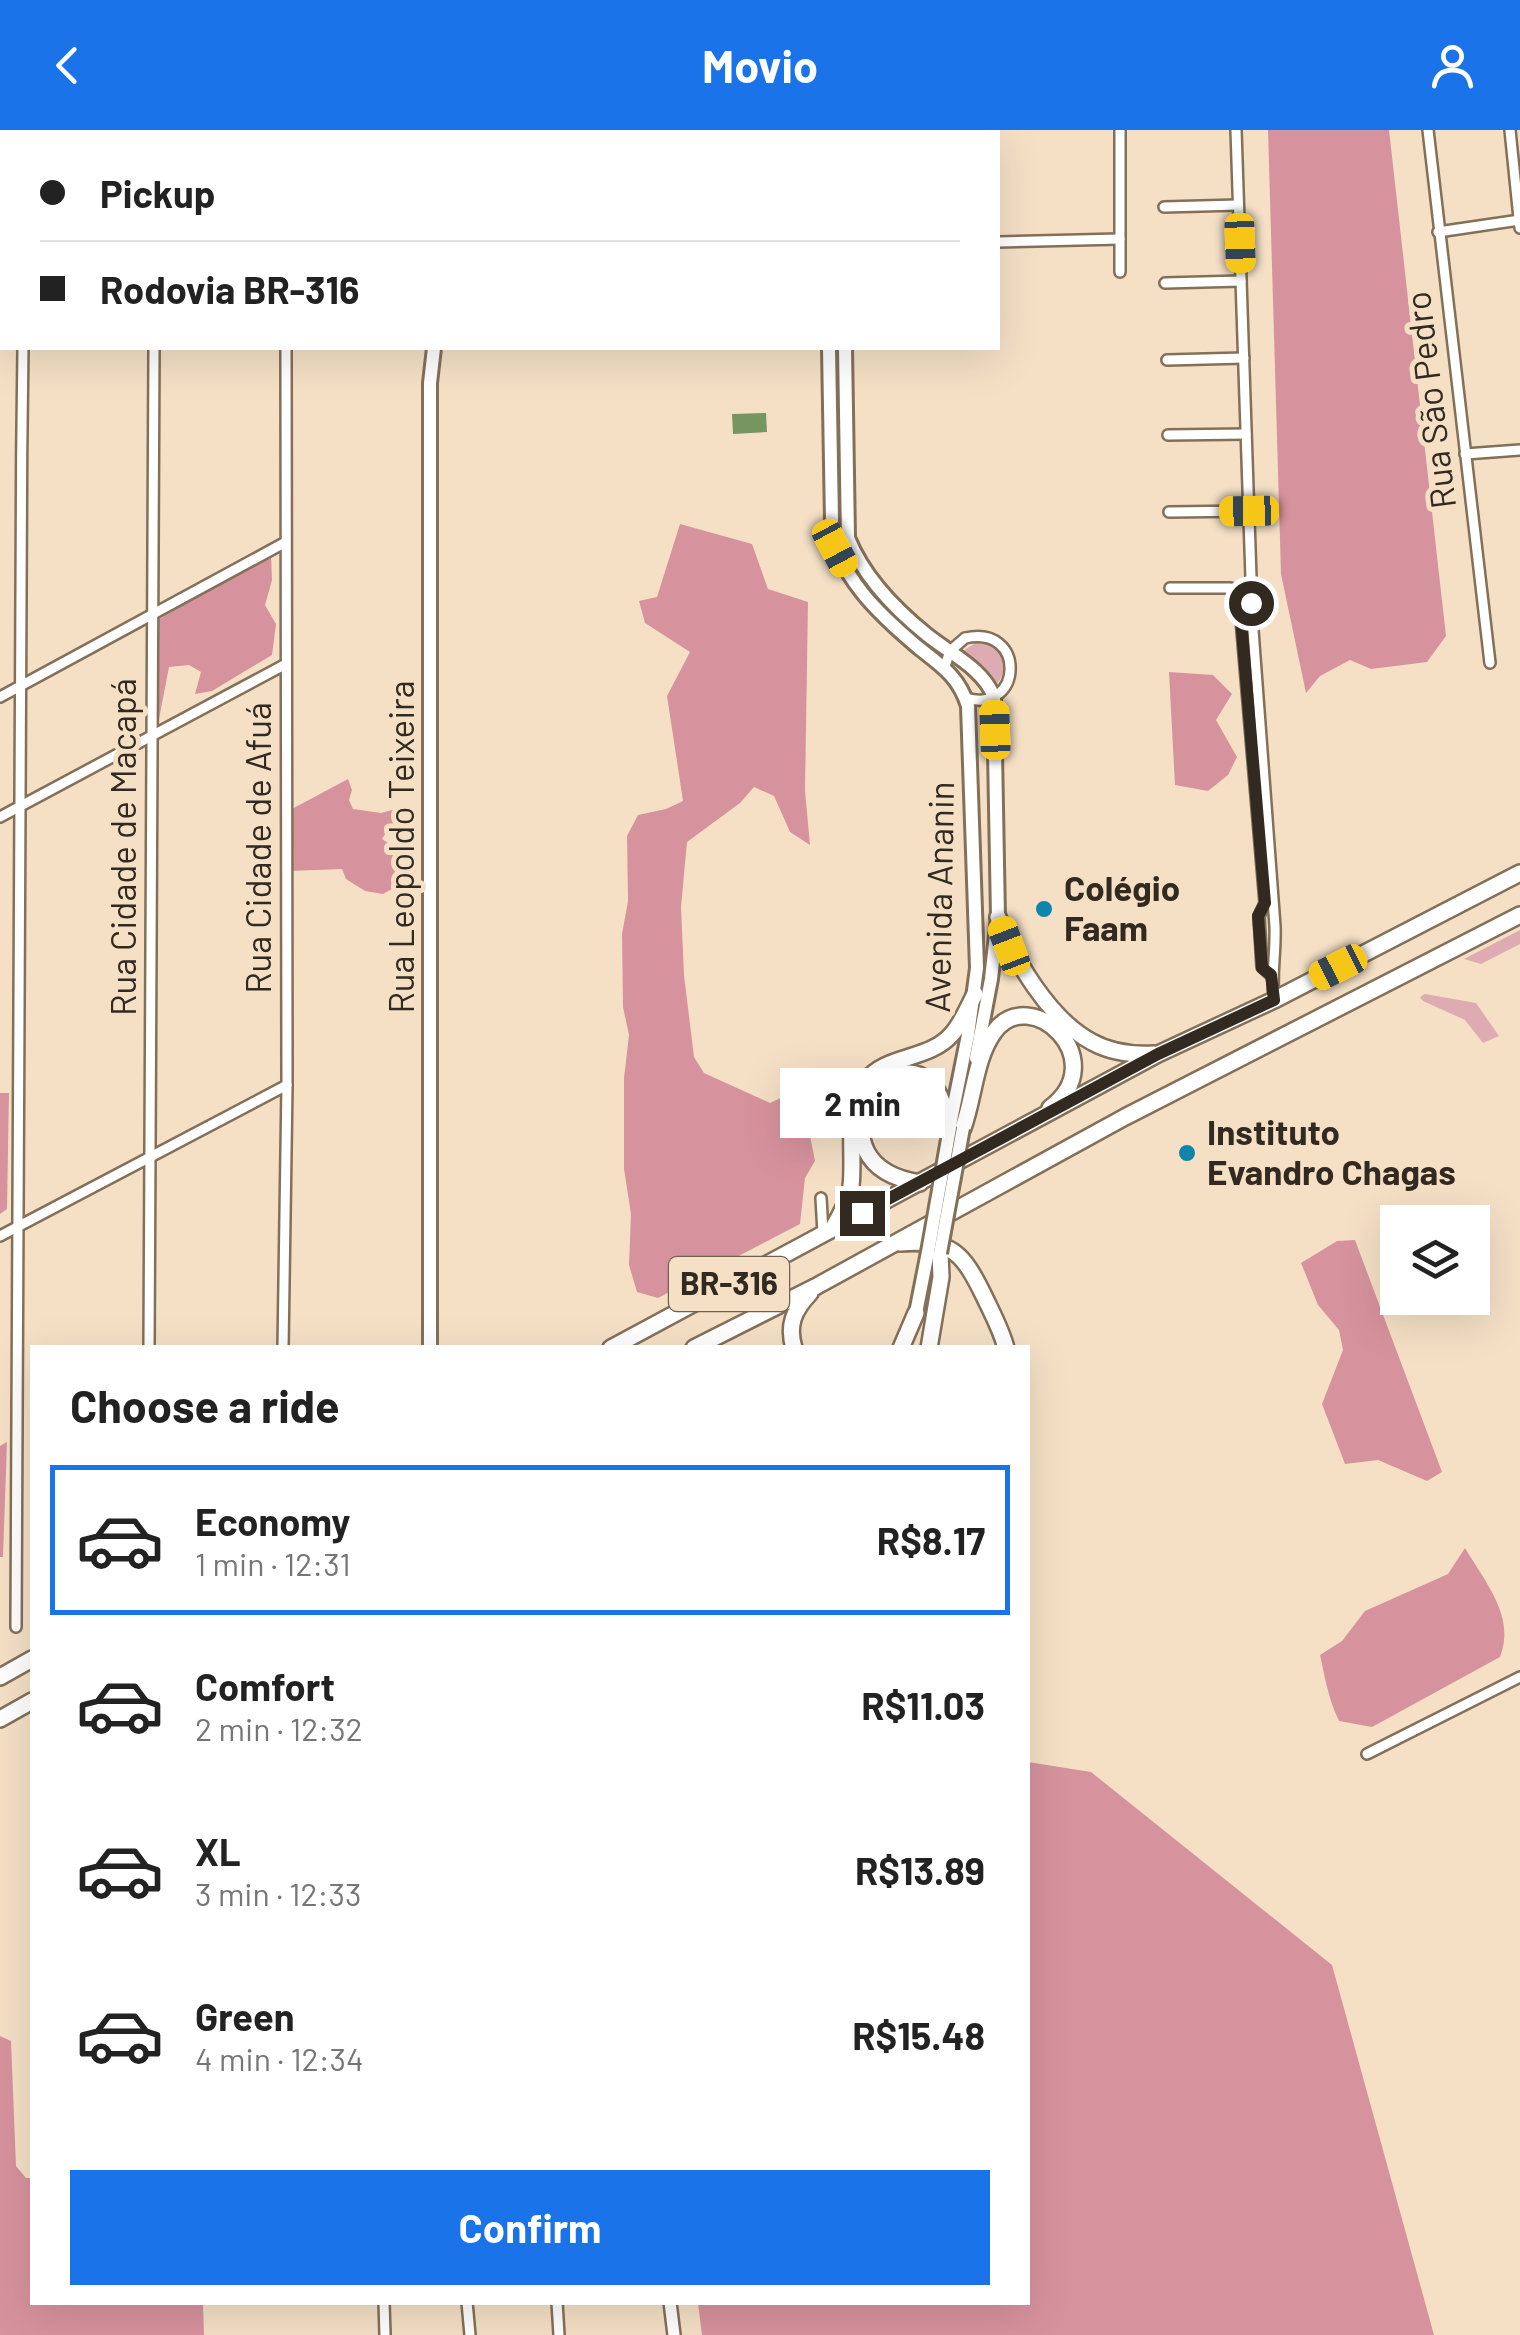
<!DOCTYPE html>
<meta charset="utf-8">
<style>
body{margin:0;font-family:Barlow,sans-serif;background:#f6f6f6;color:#222;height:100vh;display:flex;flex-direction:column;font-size:38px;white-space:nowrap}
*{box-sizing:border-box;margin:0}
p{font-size:32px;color:#767676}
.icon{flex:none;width:55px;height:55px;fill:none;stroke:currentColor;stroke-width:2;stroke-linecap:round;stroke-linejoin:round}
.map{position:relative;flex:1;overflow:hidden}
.panel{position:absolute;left:30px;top:1215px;width:1000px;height:960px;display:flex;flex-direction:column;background:#fff;border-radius:0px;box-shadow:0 10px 40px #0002}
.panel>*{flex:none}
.top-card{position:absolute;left:0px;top:0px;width:1000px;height:220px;box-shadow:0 10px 40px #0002;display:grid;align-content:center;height:220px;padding:0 40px;background:#fff}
.tools{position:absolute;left:1380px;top:1075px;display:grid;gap:20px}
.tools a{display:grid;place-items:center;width:110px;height:110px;border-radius:0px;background:#fff;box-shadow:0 10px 40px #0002;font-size:50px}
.end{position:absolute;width:45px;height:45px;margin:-22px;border:12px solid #322a20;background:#fff;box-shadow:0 0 0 5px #fff}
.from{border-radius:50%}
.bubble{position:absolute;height:70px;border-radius:0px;background:#fff;box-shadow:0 10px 40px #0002;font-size:32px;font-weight:700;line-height:70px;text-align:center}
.car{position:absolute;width:30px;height:60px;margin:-30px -15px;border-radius:12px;box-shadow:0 0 8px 2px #0007;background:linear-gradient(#f5c518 24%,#345 0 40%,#f5c518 0 76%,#345 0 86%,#f5c518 0)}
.top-card b{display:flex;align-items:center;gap:35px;height:95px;font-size:38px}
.top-card b+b{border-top:2px solid #e0e0e0}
.top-card i{width:25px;height:25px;background:#222}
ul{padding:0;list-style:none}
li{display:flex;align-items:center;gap:30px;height:150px;margin:0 20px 15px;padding:0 20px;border:5px solid transparent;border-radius:0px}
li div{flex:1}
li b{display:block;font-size:38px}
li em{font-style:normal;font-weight:700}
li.current{border-color:#1a73e8}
li>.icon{width:90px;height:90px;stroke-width:1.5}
h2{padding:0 40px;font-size:45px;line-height:120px}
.cta{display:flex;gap:20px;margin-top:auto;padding:20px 40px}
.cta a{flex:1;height:115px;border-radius:0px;background:#1a73e8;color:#fff;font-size:40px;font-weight:700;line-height:115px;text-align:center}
header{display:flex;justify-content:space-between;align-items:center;height:130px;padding:0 40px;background:#1a73e8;color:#fff;font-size:45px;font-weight:700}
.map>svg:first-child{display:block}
.green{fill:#deabb2}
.forest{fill:#d7939d}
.water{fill:#759561}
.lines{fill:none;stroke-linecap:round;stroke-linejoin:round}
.minor-casing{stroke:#837059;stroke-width:14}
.tertiary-casing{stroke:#837059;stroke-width:16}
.secondary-casing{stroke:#837059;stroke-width:18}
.trunk-casing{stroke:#837059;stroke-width:20}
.minor{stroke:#fff;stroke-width:9}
.tertiary{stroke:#fff;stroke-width:11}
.secondary{stroke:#fff;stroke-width:12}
.trunk{stroke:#fff;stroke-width:15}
.secondary-bridge-casing{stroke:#837059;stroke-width:18;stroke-linecap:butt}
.secondary-bridge{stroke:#fff;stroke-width:12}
.route{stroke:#322a20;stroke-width:12}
.poi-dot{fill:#0f85aa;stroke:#f5e0c6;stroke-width:4}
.labels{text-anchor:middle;stroke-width:10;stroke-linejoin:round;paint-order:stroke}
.shield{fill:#f5e0c6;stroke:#6c6152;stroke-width:2.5}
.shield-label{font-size:32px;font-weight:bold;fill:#322a20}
.street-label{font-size:35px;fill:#322a20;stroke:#f5e0c6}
.poi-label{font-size:35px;font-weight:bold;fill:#322a20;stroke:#f5e0c6;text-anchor:start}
</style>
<header><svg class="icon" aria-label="back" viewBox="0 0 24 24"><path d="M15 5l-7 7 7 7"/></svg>Movio<svg class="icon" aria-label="person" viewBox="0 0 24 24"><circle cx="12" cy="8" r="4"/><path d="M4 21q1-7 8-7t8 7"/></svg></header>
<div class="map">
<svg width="1520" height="2205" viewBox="0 0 1520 2205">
<rect width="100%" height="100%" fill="#f5e0c6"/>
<g class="green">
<path d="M978,511l14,3c13,10 16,26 5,40l-37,-31z"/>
<polygon points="1520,800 1520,814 1481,834 1464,829"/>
<polygon points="1425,864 1476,873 1499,906 1483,913 1465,890 1423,871 1420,867"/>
</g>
<g class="forest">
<polygon points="1268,0 1389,0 1446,506 1427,532 1371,539 1350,530 1320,546 1306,563 1281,444"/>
<polygon points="680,394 752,414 768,459 808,472 805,661 810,715 790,702 774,666 754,657 740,673 687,712 681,777 684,845 694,927 704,943 770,973 804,957 803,970 815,1031 805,1048 800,1094 658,1168 637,1162 629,1135 631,1084 624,1039 624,948 629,905 623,877 622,804 628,771 627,706 638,685 666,679 683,671 667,566 690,522 645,493 639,471 657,467"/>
<polygon points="271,424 272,450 265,475 276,494 272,525 212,561 195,564 201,542 189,535 169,537 159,589 156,491"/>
<polygon points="1169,542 1213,545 1232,564 1216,590 1237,627 1228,645 1208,661 1175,655"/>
<polygon points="348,649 352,660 349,670 353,679 381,683 396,679 406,683 401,698 387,701 382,709 397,719 416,718 415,758 397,756 383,764 365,761 346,749 342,739 290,741 290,680"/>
<polygon points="0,963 9,963 7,1079 0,1084"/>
<polygon points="1355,1110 1442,1342 1427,1351 1378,1330 1345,1334 1322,1274 1343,1220 1339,1200 1318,1175 1301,1133 1337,1111"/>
<polygon points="7,1312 3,1427 0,1427 0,1316"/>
<path d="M1465,1418c20,34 51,69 35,109l-128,70 -33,-6c-10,-20 -14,-43 -19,-66l22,-14 23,-30 83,-37z"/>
<polygon points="1028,1632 1091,1642 1332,1835 1434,2205 702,2205 698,2173 1028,2172"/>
<polygon points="0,1906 11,1911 16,2036 26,2048 32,2048 32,2172 203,2173 204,2205 0,2205"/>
</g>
<polygon class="water" points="766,283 767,302 733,304 732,284"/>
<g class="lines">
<defs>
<g id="minor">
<polyline points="152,0 152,2"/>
<polyline points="236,0 237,2"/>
<polyline points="288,0 288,2"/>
<polyline points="885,0 885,2"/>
<polyline points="958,0 958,2"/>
<polyline points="1120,0 1120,142"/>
<polyline points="1236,0 1251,448 1246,462"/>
<polyline points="1428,0 1490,533"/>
<polyline points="1510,0 1520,98"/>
<polyline points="26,2 26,0"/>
<polyline points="1164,77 1238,75"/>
<polyline points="1438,102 1520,90"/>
<polyline points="998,112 1120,109"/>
<polyline points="1165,153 1241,151"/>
<polyline points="0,182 2,180"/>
<polyline points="1167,230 1244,228"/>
<polyline points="1168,305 1246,304"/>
<polyline points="1465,324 1520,320"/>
<polyline points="1169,382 1249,381"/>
<polyline points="1170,458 1231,458 1239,462"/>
<circle cx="1243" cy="470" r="9"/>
<path d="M1251,473l24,323c1,27 -4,48 -1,74"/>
<polyline points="1240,478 1265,773 1259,786 1262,837 1271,845"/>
<path d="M945,536l5,-15 15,-13c62,-14 58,77 1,60"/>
<polyline points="0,567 284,413"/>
<polyline points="0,687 286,534"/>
<polyline points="821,1068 823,1103"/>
<polyline points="0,1106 287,955"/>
<polyline points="149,1218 154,218"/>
<polyline points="283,1218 287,955 286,218"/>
<path d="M16,1497c4,-427 1,-853 7,-1279"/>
<polyline points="1367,1624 1520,1547"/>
<polyline points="384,2172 385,2205"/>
<polyline points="467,2172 470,2205"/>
<polyline points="557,2172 559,2205"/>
</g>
<polyline id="tertiary" points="670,2172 674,2205"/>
<g id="secondary">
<polyline points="467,0 467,2"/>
<polyline points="825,0 825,2"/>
<polyline points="841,0 841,2"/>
<path d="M829,218l3,173c1,52 50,96 87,127 23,18 40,29 49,58l9,262 -9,67 -18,90"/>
<path d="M845,218l3,190c15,37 47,71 78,96 23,19 57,34 68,63l4,220 -7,62 -15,79"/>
<polyline points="916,1183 928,1122"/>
<polyline points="430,1218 430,253 434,218"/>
</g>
<g id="trunk">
<path d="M998,787c16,43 52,103 94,125 18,10 42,13 62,12"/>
<path d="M963,998c11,-30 12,-70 31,-96 36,-50 120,28 56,76"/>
<path d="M920,1053c-119,-19 -26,-159 17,-92 7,11 9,25 13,37"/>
<path d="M833,1098c7,-13 16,-27 18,-42 4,-35 -7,-74 15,-105 20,-27 63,-20 86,-47 10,-11 16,-27 23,-40"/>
<path d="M900,1113c52,-4 63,10 84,53 8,17 17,33 22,52"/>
<polyline points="611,1218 1158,924 1274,870 1520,743"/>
<polyline points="694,1218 815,1157 1125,987 1520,785"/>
<path d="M794,1218c-7,-23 0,-38 16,-55"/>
<polyline points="901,1218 916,1183"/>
<polyline points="929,1218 941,1147 940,1123"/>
<polyline points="0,1547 32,1529"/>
<polyline points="0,1589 32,1571"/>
</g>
</defs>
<use href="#minor" class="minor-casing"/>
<use href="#tertiary" class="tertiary-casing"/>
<use href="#secondary" class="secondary-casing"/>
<use href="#trunk" class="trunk-casing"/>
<use href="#minor" class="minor"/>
<use href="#tertiary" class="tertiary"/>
<use href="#secondary" class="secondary"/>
<use href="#trunk" class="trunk"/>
<defs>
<g id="secondary-bridge">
<polyline points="928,1122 950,998"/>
<polyline points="940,1123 963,998"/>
</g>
</defs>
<use href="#secondary-bridge" class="secondary-bridge-casing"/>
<use href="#secondary-bridge" class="secondary-bridge"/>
</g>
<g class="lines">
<polyline class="route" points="862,1083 1158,924 1274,870 1271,845 1262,838 1258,786 1265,773 1240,478 1246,478 1251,473"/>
</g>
<g class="poi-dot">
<circle cx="1044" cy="779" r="10"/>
<circle cx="1187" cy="1023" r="10"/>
</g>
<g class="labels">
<rect class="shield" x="669" y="1127" width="120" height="54" rx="8"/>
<g class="shield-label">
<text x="729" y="1165">BR-316</text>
</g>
<g class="street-label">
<text transform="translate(1431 270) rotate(-97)" y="12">Rua São Pedro</text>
<text transform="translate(124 717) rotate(-90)" y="12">Rua Cidade de Macapá</text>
<text transform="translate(402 717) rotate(-90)" y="12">Rua Leopoldo Teixeira</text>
<text transform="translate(259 718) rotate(-90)" y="12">Rua Cidade de Afuá</text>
<text transform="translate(940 767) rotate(-89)" y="12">Avenida Ananin</text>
</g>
<g class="poi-label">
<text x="1064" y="771">Colégio<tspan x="1064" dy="40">Faam</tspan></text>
<text x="1207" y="1015">Instituto<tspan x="1207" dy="40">Evandro Chagas</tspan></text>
</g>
</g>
</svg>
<div class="tools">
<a><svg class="icon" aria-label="layers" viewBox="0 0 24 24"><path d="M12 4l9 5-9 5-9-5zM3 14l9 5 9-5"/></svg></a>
</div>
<i class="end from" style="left:1251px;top:473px"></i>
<i class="end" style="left:862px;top:1083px"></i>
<div class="bubble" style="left:780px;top:938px;width:165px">2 min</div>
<i class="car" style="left:1240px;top:113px;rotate:178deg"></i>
<i class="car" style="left:1249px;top:381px;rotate:269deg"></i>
<i class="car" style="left:835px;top:418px;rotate:152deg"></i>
<i class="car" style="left:995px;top:600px;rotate:358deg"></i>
<i class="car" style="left:1009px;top:816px;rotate:339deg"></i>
<i class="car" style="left:1338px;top:837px;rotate:243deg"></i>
<div class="top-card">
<b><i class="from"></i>Pickup</b>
<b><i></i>Rodovia BR-316</b>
</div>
<section class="panel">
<h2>Choose a ride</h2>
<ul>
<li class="current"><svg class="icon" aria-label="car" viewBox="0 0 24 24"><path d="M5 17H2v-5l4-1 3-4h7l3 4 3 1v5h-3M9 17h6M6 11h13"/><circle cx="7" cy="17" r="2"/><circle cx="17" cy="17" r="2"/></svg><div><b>Economy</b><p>1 min · 12:31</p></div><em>R$8.17</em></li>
<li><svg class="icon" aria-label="car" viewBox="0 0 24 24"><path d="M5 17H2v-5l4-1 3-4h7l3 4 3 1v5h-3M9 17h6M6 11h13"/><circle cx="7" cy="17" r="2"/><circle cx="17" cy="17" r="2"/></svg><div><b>Comfort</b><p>2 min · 12:32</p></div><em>R$11.03</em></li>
<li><svg class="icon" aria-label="car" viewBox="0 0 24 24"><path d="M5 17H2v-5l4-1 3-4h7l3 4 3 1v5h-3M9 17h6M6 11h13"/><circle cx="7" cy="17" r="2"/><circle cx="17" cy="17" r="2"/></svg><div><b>XL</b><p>3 min · 12:33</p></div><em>R$13.89</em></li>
<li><svg class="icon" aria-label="car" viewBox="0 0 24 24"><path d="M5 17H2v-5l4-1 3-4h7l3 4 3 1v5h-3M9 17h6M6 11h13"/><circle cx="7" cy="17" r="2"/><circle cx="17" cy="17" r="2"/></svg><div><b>Green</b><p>4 min · 12:34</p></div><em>R$15.48</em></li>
</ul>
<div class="cta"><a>Confirm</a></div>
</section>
</div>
